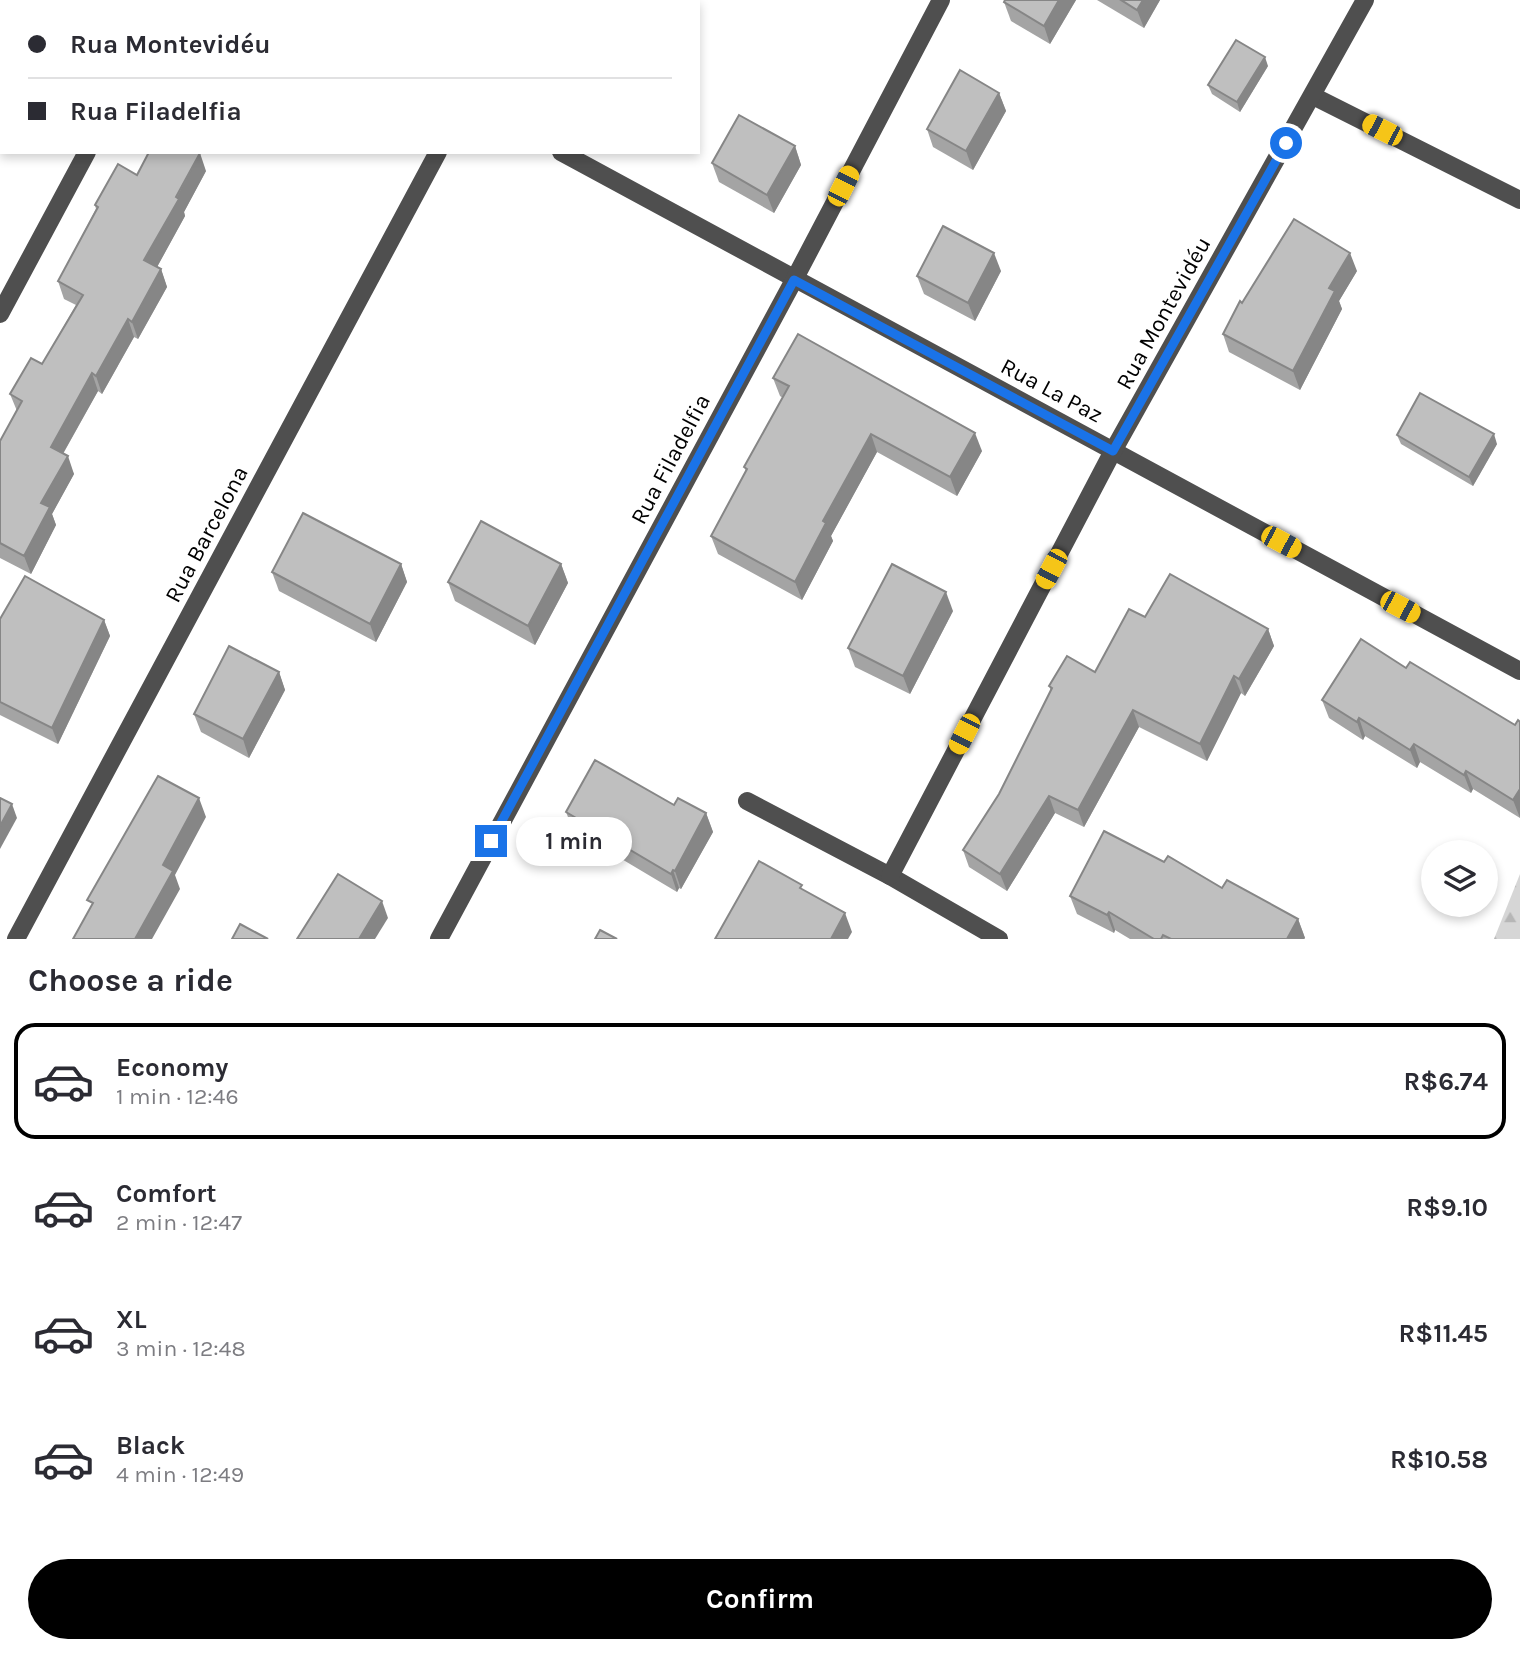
<!DOCTYPE html>
<meta charset="utf-8">
<style>
body{margin:0;font-family:Karla,sans-serif;background:#f2f2f3;color:#2b2b33;height:100vh;display:flex;flex-direction:column;font-size:26px;white-space:nowrap}
*{box-sizing:border-box;margin:0}
p{font-size:23px;color:#7c7c81}
.icon{flex:none;width:38px;height:38px;fill:none;stroke:currentColor;stroke-width:2;stroke-linecap:round;stroke-linejoin:round}
.map{position:relative;height:939px;overflow:hidden}
.details{display:flex;flex-direction:column;background:#fff;flex:1}
.details>*{flex:none}
.top-card{position:absolute;left:0px;top:0px;width:700px;height:154px;box-shadow:0 4px 10px #0003;display:grid;align-content:center;height:154px;padding:0 28px;background:#fff}
.fabs{position:absolute;left:1421px;top:840px;display:grid;gap:14px}
.fabs a{display:grid;place-items:center;width:77px;height:77px;border-radius:50%;background:#fff;box-shadow:0 4px 10px #0003;font-size:35px}
.end{position:absolute;width:32px;height:32px;margin:-16px;border:9px solid #1a73e8;background:#fff;box-shadow:0 0 0 4px #fff}
.from{border-radius:50%}
.bubble{position:absolute;height:49px;border-radius:24px;background:#fff;box-shadow:0 4px 10px #0003;font-size:23px;font-weight:700;line-height:49px;text-align:center}
.car{position:absolute;width:21px;height:42px;margin:-21px -10px;border-radius:9px;box-shadow:0 0 5px 2px #0007;background:linear-gradient(#f5c518 24%,#345 0 40%,#f5c518 0 76%,#345 0 86%,#f5c518 0)}
.top-card b{display:flex;align-items:center;gap:24px;height:66px;font-size:26px}
.top-card b+b{border-top:2px solid #e1e1e2}
.top-card i{width:18px;height:18px;background:#2b2b33}
ul{padding:0;list-style:none}
li{display:flex;align-items:center;gap:21px;height:116px;margin:0 14px 10px;padding:0 14px;border:4px solid transparent;border-radius:21px}
li div{flex:1}
li b{display:block;font-size:26px}
li em{font-style:normal;font-weight:700}
li.active{border-color:#000}
li>.icon{width:63px;height:63px;stroke-width:1.5}
h2{padding:0 28px;font-size:32px;line-height:84px}
.button{display:flex;gap:14px;margin-top:auto;padding:14px 28px}
.button a{flex:1;height:80px;border-radius:42px;background:#000;color:#fff;font-size:28px;font-weight:700;line-height:80px;text-align:center}
.map>svg:first-child{display:block}
.forest{fill:url(#forest-firs)}
.lines{fill:none;stroke-linecap:round;stroke-linejoin:round}
.minor{stroke:#4f4f4f;stroke-width:18}
.wall{fill:#a4a4a4}
.shaded-wall{fill:#868686}
.building{fill:#bfbfbf;stroke:#868686;stroke-width:2}
.route{stroke:#1a73e8;stroke-width:9}
.labels{text-anchor:middle;stroke-width:5;stroke-linejoin:round;paint-order:stroke}
.street-label{font-size:23px;fill:#000;stroke:#fff}
</style>
<div class="map">
<svg width="1520" height="939" viewBox="0 0 1520 939">
<defs>
<pattern id="forest-firs" width="22" height="20" patternUnits="userSpaceOnUse" patternTransform="scale(1.75)"><rect width="22" height="20" fill="#d6d6d6"/><path d="M5 1l3.5 6h-7zM16 11l3.5 6h-7z" fill="#b6b6b6"/></pattern>
</defs>
<rect width="100%" height="100%" fill="#fff"/>
<polygon class="forest" points="1520,874 1520,939 1494,939"/>
<g class="lines">
<g class="minor">
<polyline points="283,0 286,2"/>
<polyline points="168,2 169,0"/>
<polyline points="518,2 519,0"/>
<polyline points="1313,96 1520,200"/>
<polyline points="561,152 1520,671"/>
<polyline points="0,314 87,152"/>
<polyline points="747,801 890,876 999,939"/>
<polyline points="890,876 1113,451 1365,0"/>
<polyline points="16,939 438,152"/>
<polyline points="439,939 794,280 941,0"/>
</g>
</g>
<g class="wall">
<polygon points="376,0 444,0 443,2 380,2"/>
<polygon points="1076,0 1050,44 1011,21 1004,2"/>
<polygon points="1097,0 1160,0 1144,28"/>
<polygon points="1268,66 1240,112 1212,94 1208,85"/>
<polygon points="999,93 1006,111 973,170 933,147 927,129"/>
<polygon points="795,146 801,165 774,213 719,182 712,163"/>
<polygon points="206,171 184,212 185,216 157,267 161,269 167,287 138,339 134,337 102,394 98,391 63,454 74,474 52,514 56,525 31,574 0,558 0,441 17,411 10,394 42,364 76,305 64,299 58,281 96,209 95,205 137,175"/>
<polygon points="1001,271 975,321 924,294 917,276"/>
<polygon points="1357,271 1339,301 1342,309 1300,390 1229,352 1223,334 1242,303"/>
<polygon points="773,378 982,451 957,496 877,452 831,536 833,541 802,600 718,554 711,536 746,471 744,467 783,398 780,396"/>
<polygon points="1397,435 1497,444 1473,486 1401,444"/>
<polygon points="401,564 407,582 376,642 279,591 272,572"/>
<polygon points="561,564 568,583 535,645 455,601 448,582"/>
<polygon points="953,611 910,694 855,667 848,648"/>
<polygon points="0,619 104,620 110,636 58,744 0,715"/>
<polygon points="1268,629 1274,646 1245,696 1241,693 1207,761 1139,727 1084,827 1055,813 1007,891 969,867 963,850 999,794 1051,691 1049,686 1095,672"/>
<polygon points="1406,668 1515,725 1520,818 1473,789 1471,793 1420,762 1417,768 1365,736 1363,740 1329,718 1322,700"/>
<polygon points="279,672 285,690 249,758 201,732 194,714"/>
<polygon points="674,805 706,813 713,832 681,889 679,888 677,892 573,830 566,812"/>
<polygon points="1164,862 1222,888 1298,919 1305,938 1304,939 1130,939 1115,930 1114,933 1077,914 1070,896"/>
</g>
<g class="shaded-wall">
<polygon points="619,0 635,0 634,2 618,2"/>
<polygon points="1059,0 1076,0 1050,44 1044,26"/>
<polygon points="1143,0 1160,0 1144,28 1137,10"/>
<polygon points="1265,57 1268,66 1240,112 1237,102"/>
<polygon points="999,93 1006,111 973,170 966,151"/>
<polygon points="795,146 801,165 774,213 767,195"/>
<polygon points="200,153 206,171 184,212 185,216 151,278 144,260"/>
<polygon points="994,253 1001,271 975,321 968,303"/>
<polygon points="1350,253 1357,271 1339,301 1342,309 1300,390 1293,371 1329,288"/>
<polygon points="161,269 167,287 138,339 132,322"/>
<polygon points="128,319 134,337 102,394 96,376"/>
<polygon points="92,373 98,391 57,464 51,447"/>
<polygon points="975,433 982,451 957,496 950,477"/>
<polygon points="871,434 877,452 831,536 833,541 802,600 795,582 823,521"/>
<polygon points="1494,434 1497,444 1473,486 1469,477"/>
<polygon points="68,456 74,474 52,514 56,525 31,574 24,556 41,503"/>
<polygon points="401,564 407,582 376,642 370,624"/>
<polygon points="561,564 568,583 535,645 528,626"/>
<polygon points="946,592 953,611 910,694 903,676"/>
<polygon points="104,620 110,636 58,744 52,728"/>
<polygon points="1268,629 1274,646 1245,696 1239,679"/>
<polygon points="279,672 285,690 249,758 243,739"/>
<polygon points="1234,676 1241,693 1207,761 1200,744"/>
<polygon points="1133,710 1139,727 1084,827 1078,810"/>
<polygon points="1359,718 1365,736 1363,740 1357,722"/>
<polygon points="1414,744 1420,762 1417,768 1410,750"/>
<polygon points="1466,771 1473,789 1471,793 1464,775"/>
<polygon points="1520,789 1520,818 1513,800"/>
<polygon points="1049,796 1055,813 1007,891 1000,874"/>
<polygon points="199,798 206,817 175,875 180,889 152,939 135,939 163,865"/>
<polygon points="12,804 17,818 0,849 0,826"/>
<polygon points="706,813 713,832 681,889 675,871"/>
<polygon points="673,870 679,888 677,892 671,874"/>
<polygon points="382,901 388,918 375,939 359,939"/>
<polygon points="1109,912 1115,930 1114,933 1107,915"/>
<polygon points="845,913 852,932 848,939 831,939"/>
<polygon points="1298,919 1305,938 1304,939 1287,939"/>
</g>
<g class="building">
<polygon points="391,0 435,0 434,2 395,2"/>
<polygon points="561,0 619,0 618,2 560,2"/>
<polygon points="1005,0 1059,0 1044,26 1004,2"/>
<polygon points="1121,0 1143,0 1137,10"/>
<polygon points="1236,40 1265,57 1237,102 1208,85"/>
<polygon points="960,70 999,93 966,151 927,129"/>
<polygon points="739,115 795,146 767,195 712,163"/>
<polygon points="149,152 200,153 176,197 179,199 144,260 161,269 132,322 128,319 96,376 92,373 51,447 68,456 41,503 50,507 24,556 0,543 0,441 22,401 10,394 31,358 42,364 83,295 58,281 98,207 95,205 118,164 137,175"/>
<polygon points="1294,219 1350,253 1329,288 1335,291 1293,371 1223,334 1240,301 1242,303"/>
<polygon points="943,226 994,253 968,303 917,276"/>
<polygon points="798,334 975,433 950,477 871,434 823,521 826,523 795,582 711,536 747,469 744,467 789,386 773,378"/>
<polygon points="1420,393 1494,434 1469,477 1397,435"/>
<polygon points="303,513 401,564 370,624 272,572"/>
<polygon points="481,521 561,564 528,626 448,582"/>
<polygon points="892,564 946,592 903,676 848,648"/>
<polygon points="1170,574 1268,629 1239,679 1234,676 1200,744 1133,710 1078,810 1049,796 1000,874 963,850 999,794 1052,688 1049,686 1067,656 1095,672 1129,609 1145,617"/>
<polygon points="25,576 104,620 52,728 0,702 0,619"/>
<polygon points="1361,639 1406,668 1410,662 1515,725 1518,720 1520,722 1520,789 1513,800 1466,771 1464,775 1414,744 1410,750 1359,718 1357,722 1322,700"/>
<polygon points="229,646 279,672 243,739 194,714"/>
<polygon points="595,760 674,805 678,798 706,813 675,871 673,870 671,874 566,812"/>
<polygon points="158,776 199,798 163,865 173,871 135,939 73,939 93,903 87,900"/>
<polygon points="0,798 12,804 0,826"/>
<polygon points="1104,831 1164,862 1168,856 1222,888 1227,880 1298,919 1287,939 1171,939 1163,935 1161,939 1154,939 1109,912 1107,915 1070,896"/>
<polygon points="759,861 802,885 800,888 845,913 831,939 715,939"/>
<polygon points="338,874 382,901 359,939 297,939"/>
<polygon points="240,924 268,939 232,939"/>
<polygon points="600,930 617,939 595,939"/>
</g>
<g class="lines">
<polyline class="route" points="491,841 794,280 1113,451 1286,143"/>
</g>
<g class="labels">
<g class="street-label">
<text transform="translate(1163 313) rotate(-61)" y="8">Rua Montevidéu</text>
<text transform="translate(1052 390) rotate(28)" y="8">Rua La Paz</text>
<text transform="translate(670 459) rotate(-62)" y="8">Rua Filadelfia</text>
<text transform="translate(206 534) rotate(-62)" y="8">Rua Barcelona</text>
</g>
</g>
</svg>
<div class="fabs">
<a><svg class="icon" aria-label="layers" viewBox="0 0 24 24"><path d="M12 4l9 5-9 5-9-5zM3 14l9 5 9-5"/></svg></a>
</div>
<i class="end from" style="left:1286px;top:143px"></i>
<i class="end" style="left:491px;top:841px"></i>
<div class="bubble" style="left:516px;top:817px;width:116px">1 min</div>
<i class="car" style="left:1382px;top:130px;rotate:297deg"></i>
<i class="car" style="left:843px;top:186px;rotate:27deg"></i>
<i class="car" style="left:1281px;top:542px;rotate:118deg"></i>
<i class="car" style="left:1051px;top:569px;rotate:208deg"></i>
<i class="car" style="left:1400px;top:607px;rotate:118deg"></i>
<i class="car" style="left:964px;top:734px;rotate:207deg"></i>
<div class="top-card">
<b><i class="from"></i>Rua Montevidéu</b>
<b><i></i>Rua Filadelfia</b>
</div>
</div>
<section class="details">
<h2>Choose a ride</h2>
<ul>
<li class="active"><svg class="icon" aria-label="car" viewBox="0 0 24 24"><path d="M5 17H2v-5l4-1 3-4h7l3 4 3 1v5h-3M9 17h6M6 11h13"/><circle cx="7" cy="17" r="2"/><circle cx="17" cy="17" r="2"/></svg><div><b>Economy</b><p>1 min · 12:46</p></div><em>R$6.74</em></li>
<li><svg class="icon" aria-label="car" viewBox="0 0 24 24"><path d="M5 17H2v-5l4-1 3-4h7l3 4 3 1v5h-3M9 17h6M6 11h13"/><circle cx="7" cy="17" r="2"/><circle cx="17" cy="17" r="2"/></svg><div><b>Comfort</b><p>2 min · 12:47</p></div><em>R$9.10</em></li>
<li><svg class="icon" aria-label="car" viewBox="0 0 24 24"><path d="M5 17H2v-5l4-1 3-4h7l3 4 3 1v5h-3M9 17h6M6 11h13"/><circle cx="7" cy="17" r="2"/><circle cx="17" cy="17" r="2"/></svg><div><b>XL</b><p>3 min · 12:48</p></div><em>R$11.45</em></li>
<li><svg class="icon" aria-label="car" viewBox="0 0 24 24"><path d="M5 17H2v-5l4-1 3-4h7l3 4 3 1v5h-3M9 17h6M6 11h13"/><circle cx="7" cy="17" r="2"/><circle cx="17" cy="17" r="2"/></svg><div><b>Black</b><p>4 min · 12:49</p></div><em>R$10.58</em></li>
</ul>
<div class="button"><a>Confirm</a></div>
</section>
